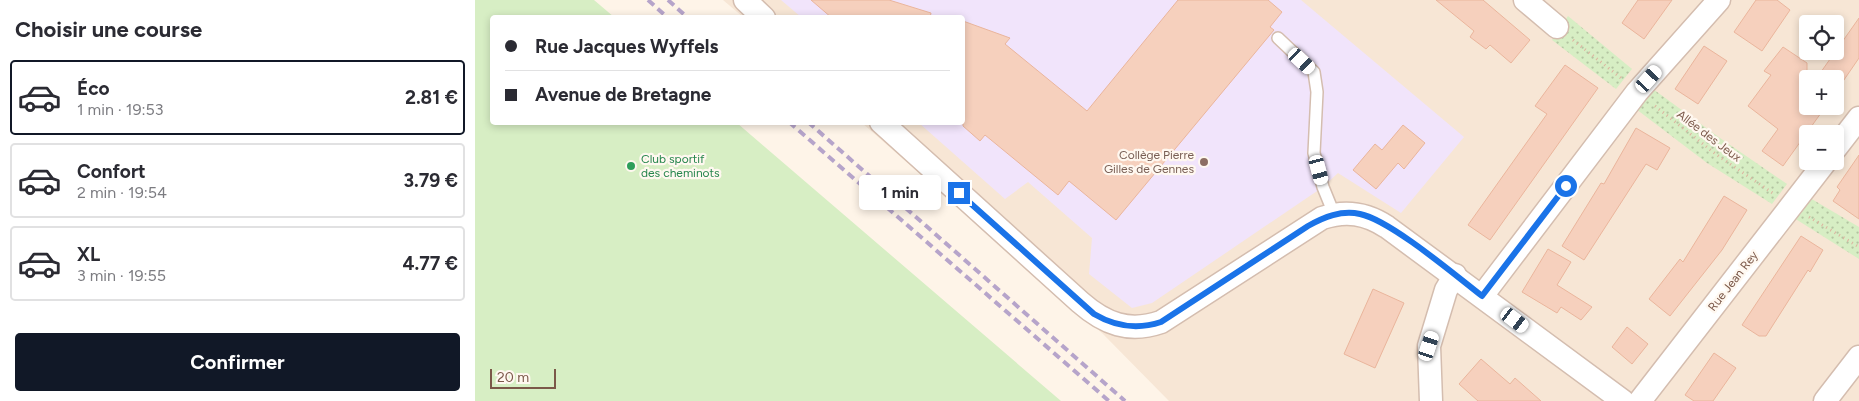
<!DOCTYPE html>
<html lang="fr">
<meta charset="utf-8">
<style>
body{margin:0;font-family:Figtree,sans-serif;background:#f7f7f7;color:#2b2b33;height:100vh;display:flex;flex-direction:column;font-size:19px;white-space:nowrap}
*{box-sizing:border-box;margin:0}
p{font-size:16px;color:#7c7c81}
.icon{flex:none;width:28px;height:28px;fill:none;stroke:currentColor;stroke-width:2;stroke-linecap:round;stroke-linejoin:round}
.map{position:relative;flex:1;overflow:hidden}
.details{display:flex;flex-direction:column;background:#fff;width:475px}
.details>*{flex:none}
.hud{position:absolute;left:15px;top:15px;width:475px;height:110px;border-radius:5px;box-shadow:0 2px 8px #0003;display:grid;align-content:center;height:110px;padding:0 15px;background:#fff}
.fabs{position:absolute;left:1324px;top:15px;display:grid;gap:10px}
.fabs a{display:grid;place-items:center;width:45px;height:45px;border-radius:5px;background:#fff;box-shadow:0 2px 8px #0003;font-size:25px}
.scale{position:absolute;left:15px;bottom:12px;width:66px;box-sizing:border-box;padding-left:5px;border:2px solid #7b5849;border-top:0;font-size:14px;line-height:18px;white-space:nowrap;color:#7b5849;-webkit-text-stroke:4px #fff8f0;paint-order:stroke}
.end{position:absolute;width:22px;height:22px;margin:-11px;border:6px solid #1a73e8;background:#fff;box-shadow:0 0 0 2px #fff}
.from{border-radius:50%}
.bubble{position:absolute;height:35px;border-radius:5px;background:#fff;box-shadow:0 2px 8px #0003;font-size:16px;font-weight:700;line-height:35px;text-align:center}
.car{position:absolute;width:15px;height:30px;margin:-15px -8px;border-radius:6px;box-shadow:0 0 4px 1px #0007;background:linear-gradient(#fff 24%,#345 0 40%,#fff 0 76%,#345 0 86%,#fff 0)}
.hud b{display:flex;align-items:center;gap:18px;height:48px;font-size:19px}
.hud b+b{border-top:1px solid #e1e1e2}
.hud i{width:12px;height:12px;background:#2b2b33}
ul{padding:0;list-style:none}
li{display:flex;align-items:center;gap:15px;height:75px;margin:0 10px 8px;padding:0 5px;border:2px solid #e1e1e2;border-radius:5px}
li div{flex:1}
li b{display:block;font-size:19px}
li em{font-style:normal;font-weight:700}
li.current{border-color:#111827}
li>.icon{width:45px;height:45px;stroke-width:1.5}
h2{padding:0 15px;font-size:22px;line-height:60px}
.button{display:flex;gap:10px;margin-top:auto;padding:10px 15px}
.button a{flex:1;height:58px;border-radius:5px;background:#111827;color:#fff;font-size:20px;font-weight:700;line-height:58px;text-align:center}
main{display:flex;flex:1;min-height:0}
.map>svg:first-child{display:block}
.residential{fill:#f7e6d5;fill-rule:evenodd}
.education{fill:#f1e4fb}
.grass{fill:url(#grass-dots)}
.pitch{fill:#d7eec4}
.building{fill:#f6d0bd;stroke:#eab59c}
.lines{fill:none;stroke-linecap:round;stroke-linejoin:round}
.lane-casing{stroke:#d4bdaf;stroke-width:14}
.street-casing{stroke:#d4bdaf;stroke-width:25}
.path{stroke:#dcb39f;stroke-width:3;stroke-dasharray:1 4;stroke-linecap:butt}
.lane{stroke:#fff;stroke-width:11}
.street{stroke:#fff;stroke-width:22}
.rail{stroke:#b6a4ca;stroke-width:4;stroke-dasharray:8 5;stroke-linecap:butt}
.route{stroke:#1a73e8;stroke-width:6}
.education-dot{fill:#8d6e63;stroke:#fff8f0;stroke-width:2}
.leisure-dot{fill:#2e9e5b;stroke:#fff8f0;stroke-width:2}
.labels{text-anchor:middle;stroke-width:4.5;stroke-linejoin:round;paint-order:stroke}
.street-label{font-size:12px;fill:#7b5849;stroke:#fff8f0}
.education-label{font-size:12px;fill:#785e54;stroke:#fff8f0;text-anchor:end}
.leisure-label{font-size:12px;fill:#27864d;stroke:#fff8f0;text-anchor:start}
</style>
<main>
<section class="details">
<h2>Choisir une course</h2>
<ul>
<li class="current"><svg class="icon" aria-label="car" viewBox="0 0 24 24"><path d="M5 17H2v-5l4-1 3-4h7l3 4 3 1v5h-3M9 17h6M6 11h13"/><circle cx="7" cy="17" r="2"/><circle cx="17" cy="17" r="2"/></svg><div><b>Éco</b><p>1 min · 19:53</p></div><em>2.81 €</em></li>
<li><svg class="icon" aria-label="car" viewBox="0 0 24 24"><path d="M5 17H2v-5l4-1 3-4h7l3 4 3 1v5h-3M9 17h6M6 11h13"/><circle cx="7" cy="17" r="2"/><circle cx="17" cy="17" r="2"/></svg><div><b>Confort</b><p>2 min · 19:54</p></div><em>3.79 €</em></li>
<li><svg class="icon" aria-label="car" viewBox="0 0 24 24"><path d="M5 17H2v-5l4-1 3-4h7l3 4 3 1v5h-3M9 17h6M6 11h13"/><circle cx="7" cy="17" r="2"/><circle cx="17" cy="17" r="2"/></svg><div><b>XL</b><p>3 min · 19:55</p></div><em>4.77 €</em></li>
</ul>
<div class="button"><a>Confirmer</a></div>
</section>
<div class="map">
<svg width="1384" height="401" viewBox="0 0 1384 401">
<defs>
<pattern id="grass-dots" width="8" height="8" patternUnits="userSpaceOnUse" patternTransform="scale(1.25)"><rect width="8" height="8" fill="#d7eec4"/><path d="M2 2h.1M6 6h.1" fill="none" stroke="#b3c4a1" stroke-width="1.8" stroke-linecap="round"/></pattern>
</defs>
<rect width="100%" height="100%" fill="#fef4e8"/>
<path class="residential" d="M248,0h1136v401h-690l-66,-67 -241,-211 101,-1v-104l-220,-1zM1332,24h28v27h-28zM1332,79h28v27h-28zM1332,134h28v27h-28z"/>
<polygon class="education" points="306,0 826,0 989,137 926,213 863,173 848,187 677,303 657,308 614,274 617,238 553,182 530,199 444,123 488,122 488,18 326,17"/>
<g class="grass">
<polygon points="1093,16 1157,69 1141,89 1077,40"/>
<polygon points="1178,89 1245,138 1312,184 1297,204 1232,163 1161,109"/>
<polygon points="1335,198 1384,227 1384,259 1319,218"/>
</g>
<polygon class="pitch" points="0,0 119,0 139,17 18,18 18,122 262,123 586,401 0,401"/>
<g class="building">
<polygon points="336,0 414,0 456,13 455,18 357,18"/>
<polygon points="703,0 793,0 807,12 795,27 799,30 641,220 594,181 583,195 510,135 505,141 488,126 488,21 535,38 530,44 612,111"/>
<polygon points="961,0 1008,0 1055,40 1036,63 1015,45 1011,49 995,37 999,31"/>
<polygon points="1163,0 1197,0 1169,39 1147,23"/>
<polygon points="1281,0 1302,0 1315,10 1287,51 1259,32"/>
<polygon points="1384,18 1384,58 1360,93 1360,79 1341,79"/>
<polygon points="1229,46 1252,61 1223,104 1200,89"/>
<polygon points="1308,47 1332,63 1332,106 1351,106 1308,166 1287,151 1303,129 1273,106 1296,75 1289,71"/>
<polygon points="1090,65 1123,88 1015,240 993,225 1072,114 1060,106"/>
<polygon points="928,125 950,143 929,169 923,163 901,189 878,170 900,144 907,150"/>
<polygon points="1161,128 1195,148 1182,170 1171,164 1109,260 1087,246 1126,183 1129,184"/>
<polygon points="1384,155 1384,219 1358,201 1365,190 1362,187"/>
<polygon points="1249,196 1272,210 1247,250 1195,316 1174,299 1205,259 1208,262"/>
<polygon points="1326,236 1348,250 1335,272 1333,270 1291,336 1284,336 1267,325"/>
<polygon points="1073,249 1096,262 1082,285 1117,307 1106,320 1086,307 1082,313 1047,292"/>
<polygon points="898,289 929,303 900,368 869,354"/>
<polygon points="1152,327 1173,344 1157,364 1137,347"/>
<polygon points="1239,353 1261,368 1238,401 1219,401 1210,395"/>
<polygon points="1006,359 1035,384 1040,378 1066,401 1003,401 984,384"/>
</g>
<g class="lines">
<defs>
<polyline id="lane" points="803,38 839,72 842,92 839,153 848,187 859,214"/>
<g id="street">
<polyline points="270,0 289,18"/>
<polyline points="1050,0 1082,27"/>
<path d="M406,122l199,180c25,22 49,31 81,20l161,-104c24,-8 44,-5 65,9l236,174"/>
<polyline points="1360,149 1384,118"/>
<polyline points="1007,296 1162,92 1244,0"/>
<polyline points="956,401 954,346 971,290 980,275"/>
<polyline points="1165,401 1351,161"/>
<polyline points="1350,401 1384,357"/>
</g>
</defs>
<use href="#lane" class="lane-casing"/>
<use href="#street" class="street-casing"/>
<g class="path">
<polyline points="1098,40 1146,78"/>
<polyline points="1180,106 1242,155 1299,194"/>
<polyline points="1334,217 1384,247"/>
</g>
<use href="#lane" class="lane"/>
<use href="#street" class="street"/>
<g class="rail">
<polyline points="173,0 193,18"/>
<polyline points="193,0 213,18"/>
<polyline points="314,122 634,401"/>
<polyline points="333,122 650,401"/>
</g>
</g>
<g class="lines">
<path class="route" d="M484,193l135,121c22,13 43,16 67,8l147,-96c16,-9 33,-16 52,-12 30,6 95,61 122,82l84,-110"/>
</g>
<circle class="education-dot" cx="729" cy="162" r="5"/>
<circle class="leisure-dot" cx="156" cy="166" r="5"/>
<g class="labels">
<g class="street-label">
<text transform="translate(1234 136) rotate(37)" y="4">Allée des Jeux</text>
<text transform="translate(1258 281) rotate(-52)" y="4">Rue Jean Rey</text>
</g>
<g class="education-label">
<text x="719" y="159">Collège Pierre<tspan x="719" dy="14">Gilles de Gennes</tspan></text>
</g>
<g class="leisure-label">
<text x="166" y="163">Club sportif<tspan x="166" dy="14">des cheminots</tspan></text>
</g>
</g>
</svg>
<div class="fabs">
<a><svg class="icon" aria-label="locate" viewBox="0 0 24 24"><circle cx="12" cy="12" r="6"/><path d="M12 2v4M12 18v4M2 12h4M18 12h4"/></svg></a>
<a>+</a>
<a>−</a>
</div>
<div class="scale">20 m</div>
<i class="end from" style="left:1091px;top:186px"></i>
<i class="end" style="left:484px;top:193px"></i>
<div class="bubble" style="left:384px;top:175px;width:82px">1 min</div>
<i class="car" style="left:827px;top:61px;rotate:133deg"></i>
<i class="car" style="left:1174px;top:79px;rotate:42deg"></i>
<i class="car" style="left:844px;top:170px;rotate:165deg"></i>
<i class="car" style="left:1040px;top:320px;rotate:127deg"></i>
<i class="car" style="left:954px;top:346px;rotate:18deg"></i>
<div class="hud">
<b><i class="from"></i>Rue Jacques Wyffels</b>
<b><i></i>Avenue de Bretagne</b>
</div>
</div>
</main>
